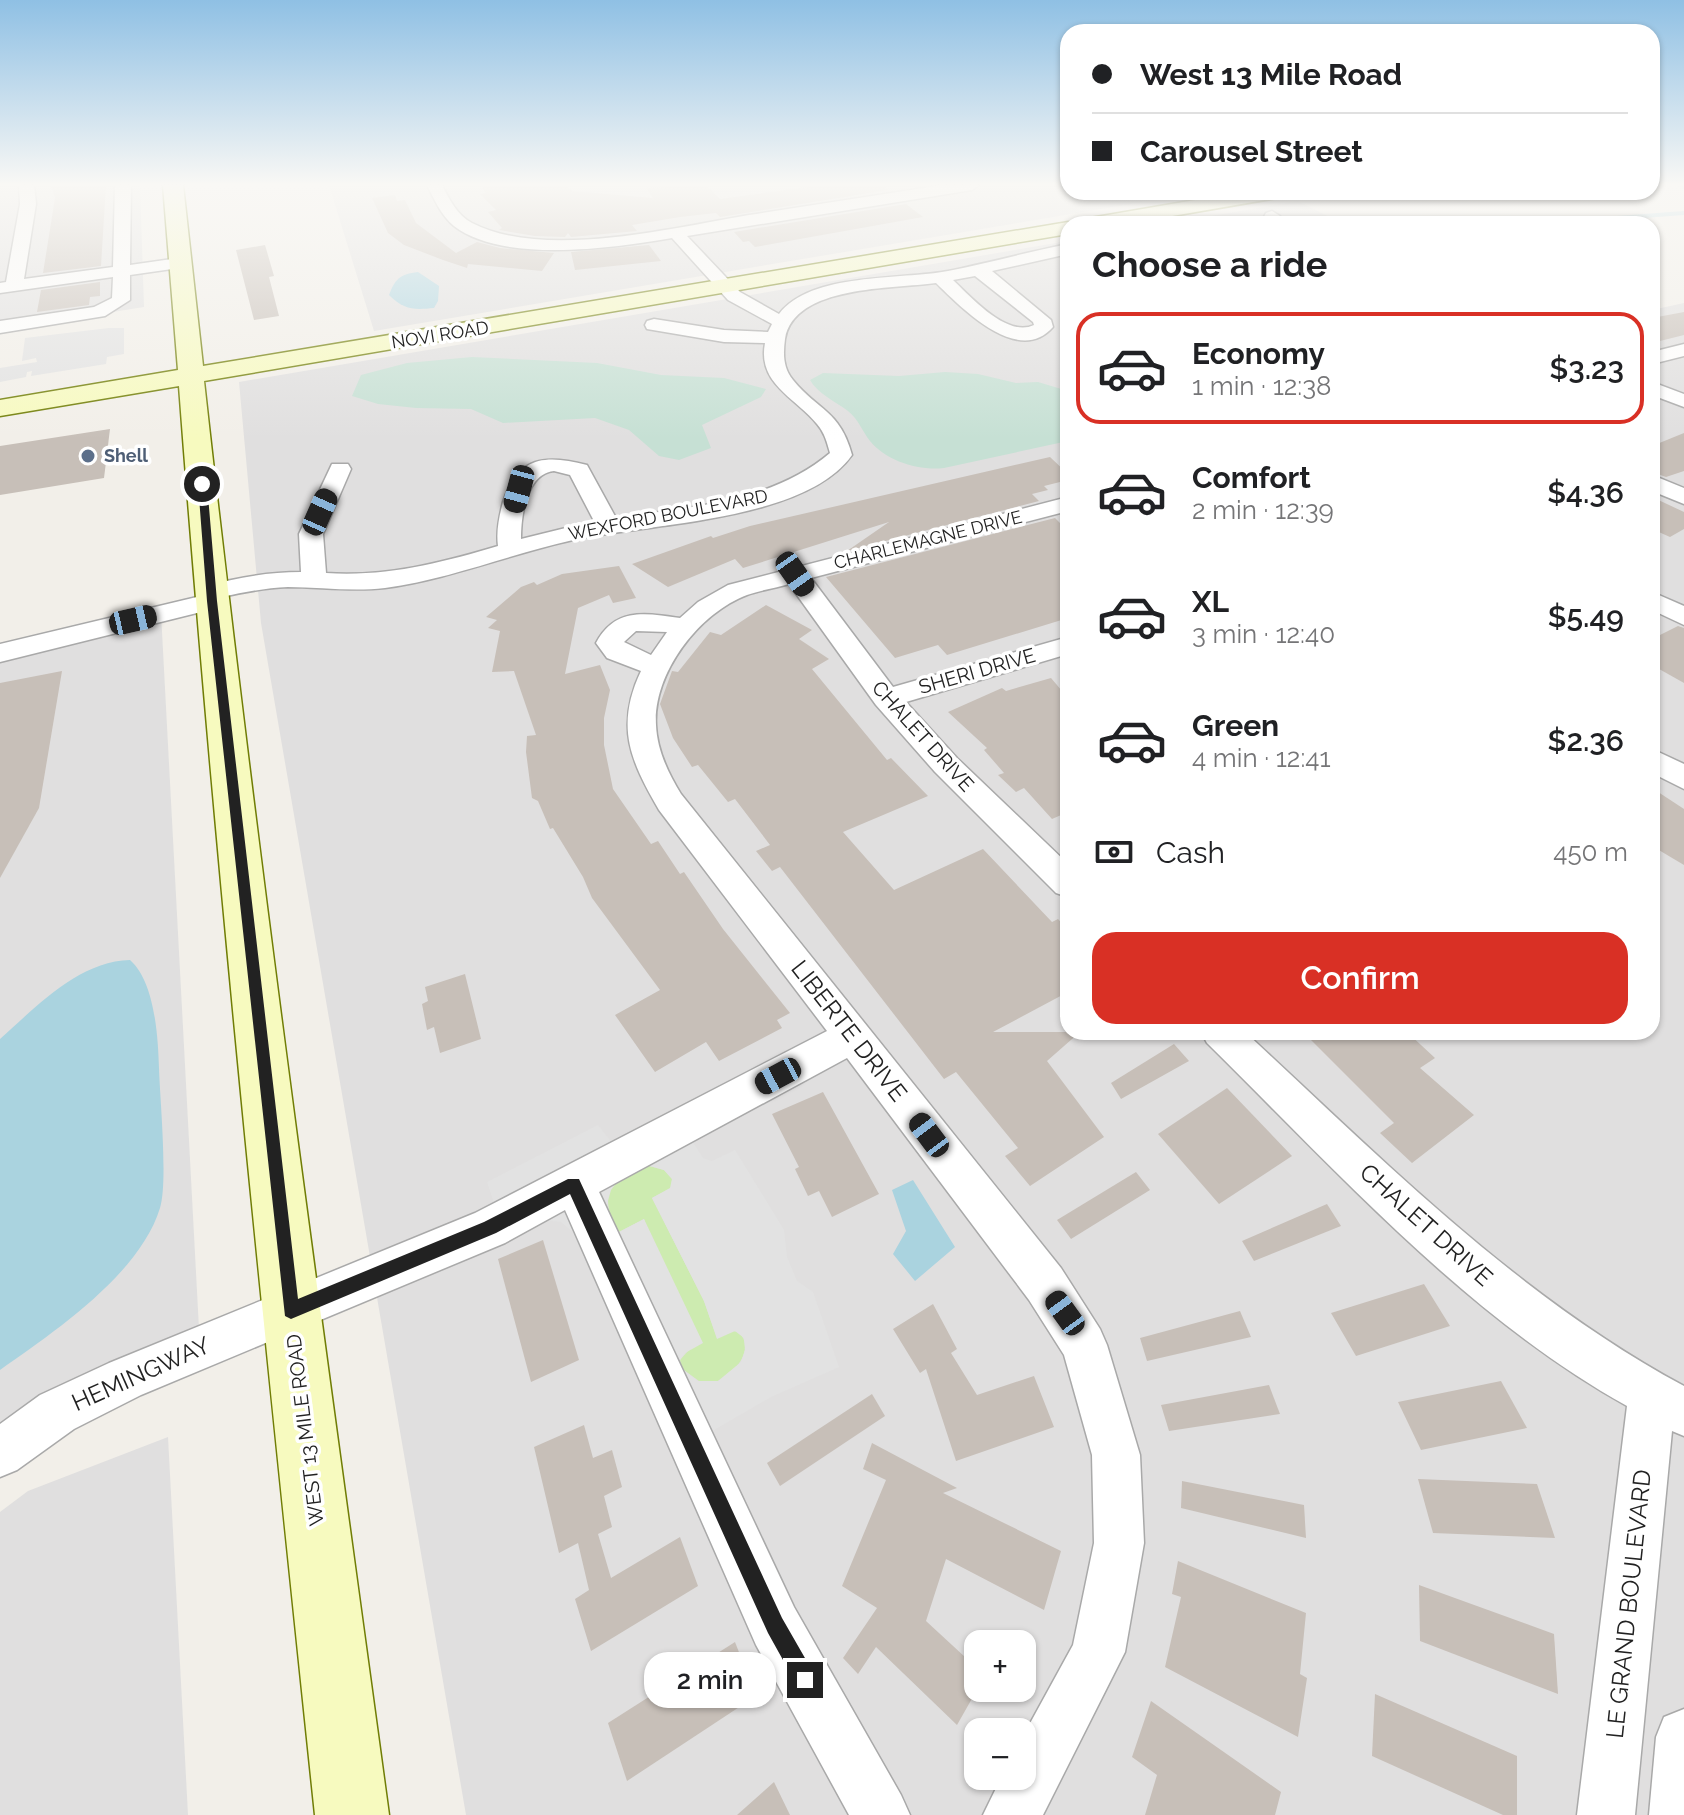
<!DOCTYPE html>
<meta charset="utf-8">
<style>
body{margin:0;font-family:Raleway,sans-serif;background:#f6f6f6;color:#202124;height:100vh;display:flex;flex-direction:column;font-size:30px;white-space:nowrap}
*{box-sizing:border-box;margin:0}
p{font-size:26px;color:#757577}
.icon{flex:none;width:44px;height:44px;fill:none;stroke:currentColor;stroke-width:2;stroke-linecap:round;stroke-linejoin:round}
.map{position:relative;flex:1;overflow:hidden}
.details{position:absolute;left:1060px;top:216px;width:600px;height:824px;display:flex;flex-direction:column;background:#fff;border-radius:24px;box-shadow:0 2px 6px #0004}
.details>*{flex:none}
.banner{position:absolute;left:1060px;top:24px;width:600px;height:176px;border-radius:24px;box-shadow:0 2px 6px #0004;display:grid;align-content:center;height:176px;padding:0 32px;background:#fff}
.tools{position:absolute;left:964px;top:1630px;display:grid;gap:16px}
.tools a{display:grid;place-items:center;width:72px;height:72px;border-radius:16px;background:#fff;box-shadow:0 2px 6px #0004;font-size:40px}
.end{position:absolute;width:36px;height:36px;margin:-18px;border:10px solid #222;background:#fff;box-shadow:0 0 0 4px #fff}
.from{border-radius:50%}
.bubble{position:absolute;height:56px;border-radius:24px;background:#fff;box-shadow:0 2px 6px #0004;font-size:26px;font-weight:600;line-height:56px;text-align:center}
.car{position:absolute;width:24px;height:48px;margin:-24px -12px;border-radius:10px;box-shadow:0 0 6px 2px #0007;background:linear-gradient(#222 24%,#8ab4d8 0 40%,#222 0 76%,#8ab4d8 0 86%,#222 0)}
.banner b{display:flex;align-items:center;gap:28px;height:76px;font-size:30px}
.banner b+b{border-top:2px solid #e0e0e0}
.banner i{width:20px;height:20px;background:#202124}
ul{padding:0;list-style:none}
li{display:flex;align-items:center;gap:24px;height:112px;margin:0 16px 12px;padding:0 16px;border:4px solid transparent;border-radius:24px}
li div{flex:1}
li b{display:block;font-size:30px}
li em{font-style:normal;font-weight:600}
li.selected{border-color:#d93025}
li>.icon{width:72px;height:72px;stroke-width:1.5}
h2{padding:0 32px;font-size:36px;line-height:96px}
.pay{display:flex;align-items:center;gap:20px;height:88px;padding:0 32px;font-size:30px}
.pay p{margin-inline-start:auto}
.button{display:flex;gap:16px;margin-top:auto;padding:16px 32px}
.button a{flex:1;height:92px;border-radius:24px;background:#d93025;color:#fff;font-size:32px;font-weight:600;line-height:92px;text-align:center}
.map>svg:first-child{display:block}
.residential{fill:#e0dfdf;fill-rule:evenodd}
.grass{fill:#cdebb0}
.wetland{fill:#c6e0d4}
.parking{fill:#e2e2e2;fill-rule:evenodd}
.water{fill:#aad3df}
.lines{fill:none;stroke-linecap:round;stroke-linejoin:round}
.stream{stroke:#aad3df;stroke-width:4}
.building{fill:#c7bfb8}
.street-casing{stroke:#a9a9a9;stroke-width:3}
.secondary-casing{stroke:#707d05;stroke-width:3}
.street{fill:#fff;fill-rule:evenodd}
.secondary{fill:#f7fabf;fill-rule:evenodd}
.route{fill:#222}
.service-dot{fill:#5c6f8a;stroke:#fff;stroke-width:3}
.labels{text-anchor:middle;stroke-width:7;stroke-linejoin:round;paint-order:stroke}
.far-street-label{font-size:18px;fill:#222;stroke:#fff}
.far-service-label{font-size:18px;font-weight:bold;fill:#4e5e75;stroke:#fff;text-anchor:start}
.street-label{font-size:20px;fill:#222;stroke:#fff}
.near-street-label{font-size:24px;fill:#222;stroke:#fff}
</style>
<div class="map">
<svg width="1684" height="1815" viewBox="0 0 1684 1815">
<rect width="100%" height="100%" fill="#f2efe9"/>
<g class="residential">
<polygon points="0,185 140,185 144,307 0,330"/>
<polygon points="329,185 1068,185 1068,192 1202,192 374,331"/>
<polygon points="1298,201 1343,224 1165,224"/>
<path d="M1068,241v791h584v-722l32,-7v1512h-1218l-205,-1192 -22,-241zM978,1644h44v44h-44zM978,1732h44v44h-44z"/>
<polygon points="161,613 200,1348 0,1452 0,657"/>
<polygon points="168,1437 188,1815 0,1815 0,1512 28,1491"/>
</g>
<path class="grass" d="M646,1165l18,5 8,9 -1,9 -19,10 52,103 13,37 15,-7 7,1c16,18 -3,40 -21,49h-19l-18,-13 -1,-8 8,-9 -44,-132 -27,14c-17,-39 -11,-53 29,-68z"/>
<g class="wetland">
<polygon points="472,357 597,363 661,375 724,378 766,389 761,397 702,425 711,448 679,460 659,456 629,430 595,418 503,423 471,409 416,408 378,404 352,396 361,375 407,363"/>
<path d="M945,372l33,2 38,9 22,-1 30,9v50l-124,27c-25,3 -58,-7 -74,-27 -8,-10 -11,-21 -22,-30 -12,-9 -31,-18 -38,-31l13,-7 76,3z"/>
</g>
<g class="parking">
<polygon points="109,328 124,328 124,354 107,357 106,364 31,376 32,371 27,372 26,377 0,382 0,368 37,362 36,358 22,361 25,338"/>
<path d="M674,1113l29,45 9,3 23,-11 49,80 3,27 10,24 16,11 26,75 -68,30 -98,57 -100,-222 -12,-10 -16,-2 -40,16 -18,-54 111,-57 14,18zM646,1165l18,5 8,9 -2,9 -18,10 52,103 13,38 18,-8 9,7 1,12 -4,12 -23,19h-20l-17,-13 -1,-8 5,-7 18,-10 -59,-124 -27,14 -11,-25 5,-18 12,-16z"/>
</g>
<g class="water">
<path d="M418,272l21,14 -1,15 -4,7c-20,2 -30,2 -45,-13 6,-16 11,-21 29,-23z"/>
<path d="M130,960c25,22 28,77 29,108 1,32 9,114 1,140 -20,66 -106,124 -160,162v-331c36,-32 79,-78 130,-79z"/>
<polygon points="913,1180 955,1247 915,1281 893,1254 906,1231 892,1190"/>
</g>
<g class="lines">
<g class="stream">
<polyline points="1680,185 1684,187"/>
<polyline points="1584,224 1590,220 1684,213"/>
</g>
</g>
<g class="building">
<polygon points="51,185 106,185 101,266 43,273 55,198"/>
<polygon points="499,185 566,185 572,191 653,198 646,188 706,185 720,199 822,185 882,185 888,190 720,217 716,213 680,217 632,225 637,231 571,237 568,233 565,237 535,236 499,230 502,228 488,212 496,210 480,194 485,193 482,187"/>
<polygon points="395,195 397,201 405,200 416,223 456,253 477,242 500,248 554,253 542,271 468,264 467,268 443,260 404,245 388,233 372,198"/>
<polygon points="906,204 923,217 755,247 749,241 743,242 734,232"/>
<polygon points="265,245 274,276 269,277 279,316 254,320 236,250"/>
<polygon points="649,245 661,261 575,270 571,252"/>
<polygon points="100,282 100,296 90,297 89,305 37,312 41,290"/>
<polygon points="1684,312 1684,335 1652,343 1652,318"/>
<polygon points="110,429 104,478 0,495 0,446"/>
<polygon points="1684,433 1684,471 1666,477 1652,472 1652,446"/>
<polygon points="1050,457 1068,474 1068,480 1044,486 1048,490 1032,494 1039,501 847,551 889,522 743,568 735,559 668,587 632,564 711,536 713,538 750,526"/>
<polygon points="1652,497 1684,512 1684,529 1670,537 1652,529"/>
<polygon points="1055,518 1068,531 1068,618 947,655 938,645 895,658 826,577"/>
<polygon points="619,566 636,598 613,603 609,595 578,608 565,674 600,665 610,690 604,718 604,745 613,789 651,844 658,841 680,874 684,872 723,929 790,1013 777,1020 782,1028 719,1061 706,1042 655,1072 615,1015 660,990 592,898 583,877 553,828 550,829 538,801 532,798 526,752 527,736 536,735 514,671 492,672 500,631 488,628 497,620 486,617 521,587 534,582 537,585 562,574"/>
<polygon points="766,605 812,630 799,639 829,659 812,669 887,760 891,758 928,796 843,832 894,890 983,849 1052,922 1058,919 1068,930 1068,992 993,1032 1080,1032 1047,1061 1104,1137 1030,1186 1005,1156 1018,1148 956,1072 944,1079 780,867 772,871 756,851 770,845 735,799 728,802 698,765 692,767 673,738 660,704 672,671 678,672 710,632 721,635"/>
<polygon points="1678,626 1684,628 1684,683 1652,665 1652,639"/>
<polygon points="62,671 39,808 0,878 0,683"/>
<polygon points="1051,678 1068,698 1068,812 1052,819 1024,788 1016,792 998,775 1004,773 984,750 987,748 948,712 1002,688 1006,691"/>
<polygon points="1652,788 1684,809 1684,865 1652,846"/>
<polygon points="465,974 481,1039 440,1053 434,1027 427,1030 422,1004 428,1001 425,987"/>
<polygon points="1303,1032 1407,1032 1435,1058 1420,1068 1474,1115 1412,1163 1380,1133 1394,1123"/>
<polygon points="1174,1044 1189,1061 1121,1099 1111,1083"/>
<polygon points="1227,1088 1292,1156 1219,1204 1158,1134"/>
<polygon points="823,1092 879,1194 832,1217 819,1191 808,1196 795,1169 799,1167 772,1114"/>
<polygon points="1136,1172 1150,1190 1071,1239 1057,1220"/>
<polygon points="1327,1204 1341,1226 1254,1261 1242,1241"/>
<polygon points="543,1240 579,1360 531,1382 498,1259"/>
<polygon points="1424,1284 1450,1326 1356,1356 1331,1313"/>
<polygon points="933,1304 957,1349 951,1353 977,1395 1034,1376 1054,1427 956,1461 926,1369 920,1373 893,1329"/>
<polygon points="1240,1311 1251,1337 1147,1361 1140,1338"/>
<polygon points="1501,1381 1527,1428 1421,1450 1398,1402"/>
<polygon points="1269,1385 1280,1414 1169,1431 1161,1405"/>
<polygon points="872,1394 885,1416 780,1486 767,1463"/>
<polygon points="584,1425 593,1458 612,1450 622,1487 604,1496 612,1527 598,1534 611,1578 680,1537 698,1586 591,1651 575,1599 589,1590 578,1543 559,1553 534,1447"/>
<polygon points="872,1443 957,1488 943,1493 1061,1551 1044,1610 946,1559 926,1621 978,1669 978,1688 957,1725 876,1647 858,1674 843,1658 877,1608 842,1586 886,1480 863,1469"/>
<polygon points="1418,1479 1537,1484 1555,1538 1433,1533"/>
<polygon points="1182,1481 1304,1505 1306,1538 1181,1508"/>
<polygon points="1178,1561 1306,1613 1300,1674 1307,1678 1298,1737 1165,1667 1181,1597 1172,1594"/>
<polygon points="1419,1585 1554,1634 1558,1694 1420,1641"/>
<polygon points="735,1642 756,1696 627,1781 608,1723"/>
<polygon points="1375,1694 1517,1756 1517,1815 1503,1815 1372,1756"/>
<polygon points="1151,1701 1281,1792 1275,1815 1145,1815 1157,1775 1132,1757"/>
<polygon points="774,1782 790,1815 737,1815"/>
</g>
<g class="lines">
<defs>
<g id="street">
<polygon points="19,185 34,185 36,204 24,279 113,267 115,185 131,185 130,265 179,258 188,263 179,268 130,275 130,300 105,316 0,333 0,321 94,307 112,298 113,277 0,293 0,283 6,282 20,204"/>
<path d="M427,185h15c7,14 15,30 30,38 72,37 200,5 277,-8 64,-10 129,-20 194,-30h36l-7,5 -285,46 53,56 39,22c32,-42 122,-34 169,-43 40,-8 80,-19 120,-27v10l-76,17 59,49 2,7c-35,40 -92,-20 -117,-44 -43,6 -142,2 -151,56 -2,15 -2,29 8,41 25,31 47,30 59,75 -47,67 -204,68 -279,85 -63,14 -123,39 -188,48 -33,4 -65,-1 -97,-1 -22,1 -44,5 -66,10l3,4 -4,6 -221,55v-18l201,-48 -3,-4 4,-5c33,-9 65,-15 99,-15l-2,-38 33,-70h16l3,5 -28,65 3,39c60,4 115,-10 172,-27 -2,-15 1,-29 5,-44 15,-46 42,-48 84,-37l29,53c73,-11 155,-15 214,-65 -3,-10 -5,-20 -13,-29 -21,-26 -60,-40 -52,-81l-41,-1 -77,-13 -2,-4 2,-4 7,-2 70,11 44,2 4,-8 -44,-24 -56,-62c-57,10 -169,26 -218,-12 -13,-11 -20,-27 -27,-41zM975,276l58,46 1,3c-27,13 -63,-28 -81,-45zM554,471l16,4 24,46 -73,18c0,-23 5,-65 33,-68z"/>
<polygon points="1272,211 1280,216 1276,224 1260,224 1266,213"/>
<polygon points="1684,344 1684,356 1652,364 1652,352"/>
<polygon points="1652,382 1684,394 1684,407 1652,395"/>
<polygon points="1652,475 1684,488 1684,504 1652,491"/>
<path d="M1068,497v14l-257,67 82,109 175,-50v17l-162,48 51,56 111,106v33l-12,-4 -121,-121 -59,-67 -87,-121c-13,4 -28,6 -42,11 -48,18 -94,78 -91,130 1,25 12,48 25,69l380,474 39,61 7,16 33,110 4,88 -19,109 -82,163h-60l19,-39h20v-38l51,-93 21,-102 -2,-88 -28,-100 -35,-55 -182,-242 -248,134 195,415 107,188 9,20h-61l-93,-170 -191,-435 -60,33 -364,152 -67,34 -57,41 -17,7v-53l40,-29 69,-32 366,-150 352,-182 -168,-221c-29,-50 -44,-84 -18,-139l-34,-13 -11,-15c19,-36 49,-30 84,-25l18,-16 30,-17zM636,631l31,1 -16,23 -27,-13z"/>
<polygon points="1652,592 1684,606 1684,625 1652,610"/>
<polygon points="1652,749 1684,764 1684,789 1652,773"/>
<path d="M1201,1032h44c138,128 272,264 439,354v50l-12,-5 -37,384h-58l50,-409c-159,-88 -291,-236 -420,-363z"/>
<polygon points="1684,1709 1684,1815 1649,1815 1656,1737 1664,1717"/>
</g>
<g id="secondary">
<path d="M163,185h20l20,181 865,-144 8,2h-8v10l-864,147c53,479 120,957 185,1434h-74c-50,-476 -100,-952 -136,-1429l-179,30v-16l178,-30z"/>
<polygon points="1242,192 1287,192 1277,198 1126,224 1080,224 1090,218"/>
</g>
</defs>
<use href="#street" class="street-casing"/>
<use href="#secondary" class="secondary-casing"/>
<use href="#street" class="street"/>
<use href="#secondary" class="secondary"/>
</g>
<linearGradient id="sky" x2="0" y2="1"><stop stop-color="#8fc0e4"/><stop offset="0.42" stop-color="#f9f8f5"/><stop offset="1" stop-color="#f9f8f5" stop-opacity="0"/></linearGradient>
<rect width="1684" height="439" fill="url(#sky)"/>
<polygon class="route" points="202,482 207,484 217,601 298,1299 484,1222 568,1179 579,1179 782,1618 813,1672 816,1680 813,1687 805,1690 798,1687 768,1633 570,1194 496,1233 291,1319 285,1316 207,601 198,484"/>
<circle class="service-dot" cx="88" cy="456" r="8"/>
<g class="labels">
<g class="far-street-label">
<text transform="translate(440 335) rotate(-9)" y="6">NOVI ROAD</text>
<text transform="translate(668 515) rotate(-11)" y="6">WEXFORD BOULEVARD</text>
<text transform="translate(928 540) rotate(-14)" y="6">CHARLEMAGNE DRIVE</text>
</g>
<g class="far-service-label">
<text x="104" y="462">Shell</text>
</g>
<g class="street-label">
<text transform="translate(977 671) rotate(-16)" y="7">SHERI DRIVE</text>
<text transform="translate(923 736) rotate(48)" y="7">CHALET DRIVE</text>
<text transform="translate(305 1430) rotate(-97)" y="7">WEST 13 MILE ROAD</text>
</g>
<g class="near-street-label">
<text transform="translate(849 1031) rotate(52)" y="8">LIBERTE DRIVE</text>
<text transform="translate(1426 1225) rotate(42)" y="8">CHALET DRIVE</text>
<text transform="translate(141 1374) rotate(-24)" y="8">HEMINGWAY</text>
<text transform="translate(1629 1604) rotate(-84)" y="8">LE GRAND BOULEVARD</text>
</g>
</g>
</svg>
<div class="tools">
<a>+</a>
<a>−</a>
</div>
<i class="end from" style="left:202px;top:484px"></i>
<i class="end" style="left:805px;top:1680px"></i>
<div class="bubble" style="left:644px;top:1652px;width:132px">2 min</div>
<i class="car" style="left:519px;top:489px;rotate:195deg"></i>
<i class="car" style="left:320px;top:512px;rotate:24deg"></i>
<i class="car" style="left:795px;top:574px;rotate:145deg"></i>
<i class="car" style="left:133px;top:620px;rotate:77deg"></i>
<i class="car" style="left:778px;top:1076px;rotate:242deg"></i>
<i class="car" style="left:929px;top:1135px;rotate:323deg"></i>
<i class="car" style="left:1065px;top:1313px;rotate:324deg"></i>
<div class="banner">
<b><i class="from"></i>West 13 Mile Road</b>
<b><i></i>Carousel Street</b>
</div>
<section class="details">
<h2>Choose a ride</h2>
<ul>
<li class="selected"><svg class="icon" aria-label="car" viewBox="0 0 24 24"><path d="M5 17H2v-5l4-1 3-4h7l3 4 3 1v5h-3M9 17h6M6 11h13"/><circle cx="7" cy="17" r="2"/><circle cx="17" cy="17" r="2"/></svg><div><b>Economy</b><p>1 min · 12:38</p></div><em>$3.23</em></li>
<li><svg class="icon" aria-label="car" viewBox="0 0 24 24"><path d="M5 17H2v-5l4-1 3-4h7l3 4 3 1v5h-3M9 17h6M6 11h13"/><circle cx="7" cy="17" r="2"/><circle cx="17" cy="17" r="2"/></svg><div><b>Comfort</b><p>2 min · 12:39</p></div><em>$4.36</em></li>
<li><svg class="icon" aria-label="car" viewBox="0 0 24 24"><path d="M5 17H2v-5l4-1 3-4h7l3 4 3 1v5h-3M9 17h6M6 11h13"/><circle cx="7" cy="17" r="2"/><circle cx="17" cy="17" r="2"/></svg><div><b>XL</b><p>3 min · 12:40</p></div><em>$5.49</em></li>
<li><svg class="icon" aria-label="car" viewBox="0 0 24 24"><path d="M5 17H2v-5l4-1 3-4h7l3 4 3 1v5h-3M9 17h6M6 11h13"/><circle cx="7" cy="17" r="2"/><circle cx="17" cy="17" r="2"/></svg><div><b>Green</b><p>4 min · 12:41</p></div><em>$2.36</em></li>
</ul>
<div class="pay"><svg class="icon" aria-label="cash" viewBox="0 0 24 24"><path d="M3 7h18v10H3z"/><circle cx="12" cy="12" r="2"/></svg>Cash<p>450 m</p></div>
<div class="button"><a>Confirm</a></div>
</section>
</div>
